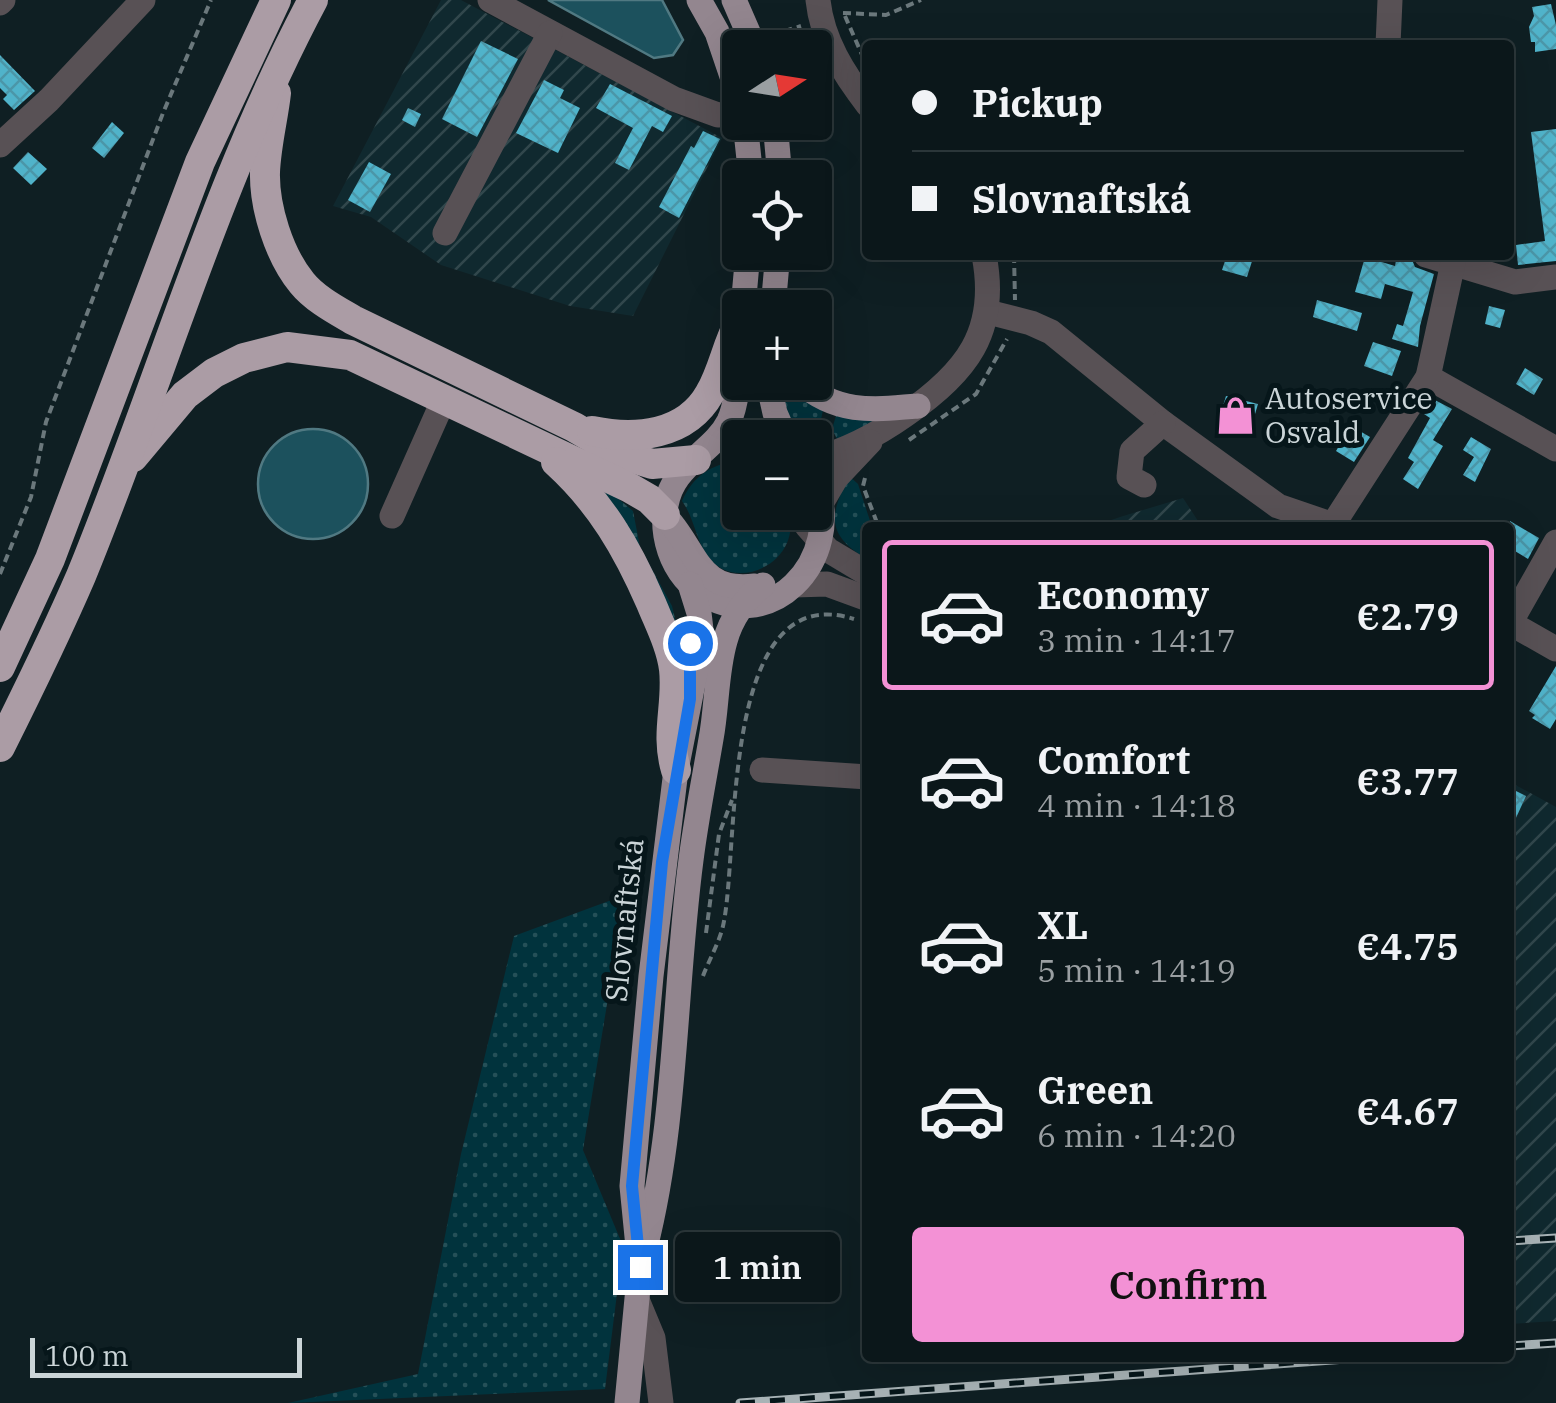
<!DOCTYPE html>
<meta charset="utf-8">
<style>
body{margin:0;font-family:"IBM Plex Serif",serif;background:#192427;color:#f1f3f6;height:100vh;display:flex;flex-direction:column;font-size:38px;white-space:nowrap}
*{box-sizing:border-box;margin:0}
p{font-size:32px;color:#9a9fa2}
.icon{flex:none;width:55px;height:55px;fill:none;stroke:currentColor;stroke-width:2;stroke-linecap:round;stroke-linejoin:round}
.map{position:relative;flex:1;overflow:hidden}
.side{position:absolute;left:862px;top:522px;width:652px;height:840px;display:flex;flex-direction:column;background:#0b171a;border-radius:10px;box-shadow:0 10px 40px #0002,0 0 0 2px #2b3639}
.side>*{flex:none}
.hud{position:absolute;left:862px;top:40px;width:652px;height:220px;border-radius:10px;box-shadow:0 10px 40px #0002,0 0 0 2px #2b3639;display:grid;align-content:center;height:220px;padding:0 50px;background:#0b171a}
.needle{width:65px;rotate:78deg}
.buttons{position:absolute;left:722px;top:30px;display:grid;gap:20px}
.buttons a{display:grid;place-items:center;width:110px;height:110px;border-radius:10px;background:#0b171a;box-shadow:0 10px 40px #0002,0 0 0 2px #2b3639;font-size:50px}
.scale{position:absolute;left:30px;bottom:25px;width:272px;box-sizing:border-box;padding-left:10px;border:5px solid #cbd5d8;border-top:0;font-size:28px;line-height:35px;white-space:nowrap;color:#cbd5d8;-webkit-text-stroke:8px #06161a;paint-order:stroke}
.end{position:absolute;width:45px;height:45px;margin:-22px;border:12px solid #1a73e8;background:#fff;box-shadow:0 0 0 5px #fff}
.from{border-radius:50%}
.bubble{position:absolute;height:70px;border-radius:10px;background:#0b171a;box-shadow:0 10px 40px #0002,0 0 0 2px #2b3639;font-size:32px;font-weight:600;line-height:70px;text-align:center}
.hud b{display:flex;align-items:center;gap:35px;height:95px;font-size:38px}
.hud b+b{border-top:2px solid #2b3639}
.hud i{width:25px;height:25px;background:#f1f3f6}
ul{padding:18px 0 0;list-style:none}
li{display:flex;align-items:center;gap:30px;height:150px;margin:0 20px 15px;padding:0 30px;border:5px solid transparent;border-radius:10px}
li div{flex:1}
li b{display:block;font-size:38px}
li em{font-style:normal;font-weight:600}
li.active{border-color:#f391d5}
li>.icon{width:90px;height:90px;stroke-width:1.5}
.cta{display:flex;gap:20px;margin-top:auto;padding:20px 50px}
.cta a{flex:1;height:115px;border-radius:10px;background:#f391d5;color:#111;font-size:40px;font-weight:600;line-height:115px;text-align:center}
.map>svg:first-child{display:block}
.industrial{fill:url(#industrial-furrows)}
.grass{fill:url(#grass-dots)}
.water{fill:#1c515d;stroke:#507982;stroke-width:2.5}
.building{fill:url(#building-cross-hatch)}
.lines{fill:none;stroke-linecap:round;stroke-linejoin:round}
.path{stroke:#6b787c;stroke-width:4;stroke-dasharray:8 5;stroke-linecap:butt}
.minor{stroke:#585155;stroke-width:25}
.major{stroke:#93868f;stroke-width:25}
.highway{stroke:#ab9ca5;stroke-width:30}
.rail-casing{stroke:#a8b3b6;stroke-width:9}
.rail{stroke:#06161a;stroke-width:5;stroke-dasharray:15;stroke-linecap:butt}
.route{stroke:#1a73e8;stroke-width:12}
.labels{text-anchor:middle;stroke-width:10;stroke-linejoin:round;paint-order:stroke}
.poi-label{font-size:30px;fill:#cbd5d8;stroke:#06161a;text-anchor:start}
.street-label{font-size:30px;fill:#cbd5d8;stroke:#06161a}
</style>
<div class="map">
<svg width="1556" height="1403" viewBox="0 0 1556 1403">
<defs>
<pattern id="industrial-furrows" width="10" height="10" patternUnits="userSpaceOnUse" patternTransform="scale(2.5)"><rect width="10" height="10" fill="#10292f"/><path d="M-1 1l2-2M0 10L10 0M9 11l2-2" fill="none" stroke="#31474c"/></pattern>
<pattern id="grass-dots" width="8" height="8" patternUnits="userSpaceOnUse" patternTransform="scale(2.5)"><rect width="8" height="8" fill="#01333d"/><path d="M2 2h.1M6 6h.1" fill="none" stroke="#255058" stroke-width="1.8" stroke-linecap="round"/></pattern>
<pattern id="building-cross-hatch" width="8" height="8" patternUnits="userSpaceOnUse" patternTransform="scale(2.5)"><rect width="8" height="8" fill="#50b3ca"/><path d="M0 0l8 8M0 8l8-8" fill="none" stroke="#4b96a8"/></pattern>
</defs>
<rect width="100%" height="100%" fill="#0f1f23"/>
<g class="industrial">
<polygon points="441,0 461,0 722,138 633,316 570,306 441,265 371,217 333,206"/>
<polygon points="1183,498 1202,527 1091,527 1120,517"/>
<polygon points="1510,782 1556,807 1556,1321 1510,1324"/>
</g>
<g class="grass">
<polygon points="785,383 823,410 819,429 826,444 815,449 815,438 797,437 794,434 781,390"/>
<polygon points="836,416 877,420 838,441 832,429"/>
<path d="M740,461v51l52,1c-1,10 -1,21 -5,30 -13,30 -57,42 -78,15 -13,-16 -14,-39 -27,-57 11,-25 30,-38 58,-40z"/>
<path d="M849,476l9,8 14,43 -4,1 -1,31c-42,-25 -37,-44 -18,-83z"/>
<polygon points="592,484 615,496 633,511 640,547 672,606 681,643"/>
<polygon points="625,895 583,1150 623,1246 605,1389 288,1403 418,1374 461,1154 514,936"/>
</g>
<g class="water">
<polygon points="548,0 662,0 683,40 673,55 654,58"/>
<circle cx="313" cy="484" r="55"/>
</g>
<g class="building">
<polygon points="1551,4 1556,25 1556,49 1535,52 1535,42 1531,42 1529,27 1534,16 1532,7"/>
<polygon points="481,41 518,59 477,137 442,119"/>
<polygon points="0,55 35,91 14,110 3,99 7,95 0,88"/>
<polygon points="544,80 564,90 560,98 580,108 558,153 516,133"/>
<polygon points="610,84 672,116 663,132 652,126 629,170 615,163 633,128 596,108"/>
<polygon points="408,108 421,114 415,127 402,120"/>
<polygon points="112,122 124,133 104,158 92,148"/>
<polygon points="1556,129 1556,261 1518,265 1516,245 1545,241 1531,132"/>
<polygon points="703,131 720,139 679,218 659,207 691,146 694,148"/>
<polygon points="28,152 47,169 31,185 13,168"/>
<polygon points="369,162 391,174 370,212 348,200"/>
<polygon points="1227,255 1254,255 1247,277 1222,270"/>
<polygon points="1397,255 1410,255 1415,267 1434,274 1420,326 1418,347 1392,339 1397,324 1403,326 1413,292 1385,284 1381,299 1355,292 1365,257 1395,266"/>
<polygon points="1317,300 1362,313 1357,331 1313,317"/>
<polygon points="1489,306 1505,310 1500,328 1485,324"/>
<polygon points="1373,342 1401,351 1392,376 1364,366"/>
<polygon points="1525,368 1543,379 1534,395 1516,384"/>
<polygon points="1226,396 1258,404 1249,434 1217,426"/>
<polygon points="1433,399 1452,409 1433,440 1443,446 1418,489 1403,479 1414,462 1408,458 1430,418 1424,414"/>
<polygon points="1351,426 1370,437 1354,462 1336,451"/>
<polygon points="1471,437 1491,449 1475,482 1463,475 1474,457 1463,450"/>
<polygon points="1510,521 1539,538 1528,559 1510,548"/>
<polygon points="1556,666 1556,719 1550,729 1532,718 1535,715 1529,711"/>
<polygon points="1510,788 1526,796 1510,831"/>
</g>
<g class="lines">
<g class="path">
<polyline points="843,13 886,15 921,0"/>
<polyline points="845,16 863,57"/>
<polyline points="772,35 801,26"/>
<polyline points="1014,255 1015,300"/>
<polyline points="909,440 976,394 1007,339"/>
<polyline points="865,478 863,486 879,528"/>
<polyline points="0,574 31,497 46,422 163,113 211,0"/>
<polyline points="706,933 719,834 732,800"/>
<path d="M703,976c6,-16 16,-33 20,-50 17,-75 -5,-350 131,-307"/>
</g>
<g class="minor">
<polyline points="490,0 674,99 718,115 740,114"/>
<path d="M818,0c4,40 26,74 50,105"/>
<polyline points="0,3 3,0"/>
<polyline points="1388,45 1390,0"/>
<polyline points="0,145 49,100 143,0"/>
<polyline points="445,233 550,33"/>
<polyline points="1426,255 1515,282 1556,277"/>
<polyline points="988,312 1031,323 1051,332 1163,423 1278,506 1342,528"/>
<polyline points="1428,377 1556,449"/>
<path d="M815,459c33,-9 63,-25 90,-44 61,-42 94,-83 79,-160"/>
<polyline points="1144,485 1129,477 1132,451 1163,423"/>
<polyline points="822,502 836,478 870,442"/>
<polyline points="392,516 444,399"/>
<polyline points="1334,523 1428,377 1453,263"/>
<polyline points="807,526 828,550 868,574"/>
<polyline points="1556,542 1510,623 1556,649"/>
<polyline points="794,585 827,584 868,599"/>
<polyline points="762,770 868,777"/>
<polyline points="638,1302 653,1338 661,1403"/>
</g>
<g class="major">
<polyline points="699,0 717,32 740,100"/>
<polyline points="734,0 755,48"/>
<polyline points="745,122 751,178"/>
<polyline points="775,122 780,178"/>
<polyline points="743,308 748,252"/>
<polyline points="773,308 778,252"/>
<path d="M740,345c-2,24 -1,54 -11,76 -12,24 -36,35 -51,56 -24,32 -14,87 17,111 72,55 152,-28 120,-107"/>
<polyline points="768,382 775,413 786,438"/>
<path d="M800,382c37,32 72,28 118,24"/>
<path d="M671,523c27,33 30,70 84,63"/>
<path d="M645,1248c32,-126 29,-259 46,-388 5,-40 13,-80 20,-121 6,-32 5,-67 14,-98 6,-22 20,-43 38,-56"/>
<polyline points="627,1403 640,1267 632,1186 651,976 676,770 702,638 699,613 690,584"/>
</g>
<g class="highway">
<path d="M276,93c-3,26 -10,53 -11,79 -1,35 14,83 37,111 13,16 34,27 51,37l221,107 46,27 32,10 44,-4"/>
<path d="M592,431c43,9 94,5 118,-38 13,-22 17,-49 30,-72"/>
<polyline points="133,457 185,395 214,373 244,358 287,347 350,355 630,488 649,499 665,515"/>
<path d="M556,462c45,41 71,86 95,141 9,22 20,43 23,66 4,36 -9,64 2,101"/>
<polyline points="0,667 50,559 200,162 276,0"/>
<path d="M0,747c28,-56 56,-113 81,-171 79,-192 134,-392 232,-576"/>
</g>
<defs>
<g id="rail">
<polyline points="1510,1241 1556,1238"/>
<polyline points="1510,1346 1556,1343"/>
<polyline points="740,1403 1360,1358"/>
</g>
</defs>
<use href="#rail" class="rail-casing"/>
<use href="#rail" class="rail"/>
</g>
<g class="lines">
<polyline class="route" points="640,1267 632,1186 662,862 690,699 690,643"/>
</g>
<defs>
<symbol id="shop-bare" viewBox="-9 -9 18 18"><path d="M-5-2.5h2.3a2.7 3.5 0 0 1 5.4 0H5L5.5 6h-11ZM-1.5-2.5h3a1.5 2.3 0 0 0-3 0Z" fill="#f391d5" stroke="#06161a" stroke-width="2.5" paint-order="stroke"/></symbol>
</defs>
<g fill-rule="evenodd">
<use href="#shop-bare" x="1208" y="388" width="55" height="55"/>
</g>
<g class="labels">
<g class="poi-label">
<text x="1265" y="409">Autoservice<tspan x="1265" dy="34">Osvald</tspan></text>
</g>
<g class="street-label">
<text transform="translate(625 920) rotate(-84)" y="10">Slovnaftská</text>
</g>
</g>
</svg>
<div class="buttons">
<a><svg class="needle" viewBox="-14 -14 28 28"><path d="M0-13l5 13h-10z" fill="#e53935"/><path d="M0 13l5-13h-10z" fill="#9a9fa2"/></svg></a>
<a><svg class="icon" aria-label="locate" viewBox="0 0 24 24"><circle cx="12" cy="12" r="6"/><path d="M12 2v4M12 18v4M2 12h4M18 12h4"/></svg></a>
<a>+</a>
<a>−</a>
</div>
<div class="scale">100 m</div>
<i class="end from" style="left:690px;top:643px"></i>
<i class="end" style="left:640px;top:1267px"></i>
<div class="bubble" style="left:675px;top:1232px;width:165px">1 min</div>
<div class="hud">
<b><i class="from"></i>Pickup</b>
<b><i></i>Slovnaftská</b>
</div>
<section class="side">
<ul>
<li class="active"><svg class="icon" aria-label="car" viewBox="0 0 24 24"><path d="M5 17H2v-5l4-1 3-4h7l3 4 3 1v5h-3M9 17h6M6 11h13"/><circle cx="7" cy="17" r="2"/><circle cx="17" cy="17" r="2"/></svg><div><b>Economy</b><p>3 min · 14:17</p></div><em>€2.79</em></li>
<li><svg class="icon" aria-label="car" viewBox="0 0 24 24"><path d="M5 17H2v-5l4-1 3-4h7l3 4 3 1v5h-3M9 17h6M6 11h13"/><circle cx="7" cy="17" r="2"/><circle cx="17" cy="17" r="2"/></svg><div><b>Comfort</b><p>4 min · 14:18</p></div><em>€3.77</em></li>
<li><svg class="icon" aria-label="car" viewBox="0 0 24 24"><path d="M5 17H2v-5l4-1 3-4h7l3 4 3 1v5h-3M9 17h6M6 11h13"/><circle cx="7" cy="17" r="2"/><circle cx="17" cy="17" r="2"/></svg><div><b>XL</b><p>5 min · 14:19</p></div><em>€4.75</em></li>
<li><svg class="icon" aria-label="car" viewBox="0 0 24 24"><path d="M5 17H2v-5l4-1 3-4h7l3 4 3 1v5h-3M9 17h6M6 11h13"/><circle cx="7" cy="17" r="2"/><circle cx="17" cy="17" r="2"/></svg><div><b>Green</b><p>6 min · 14:20</p></div><em>€4.67</em></li>
</ul>
<div class="cta"><a>Confirm</a></div>
</section>
</div>
